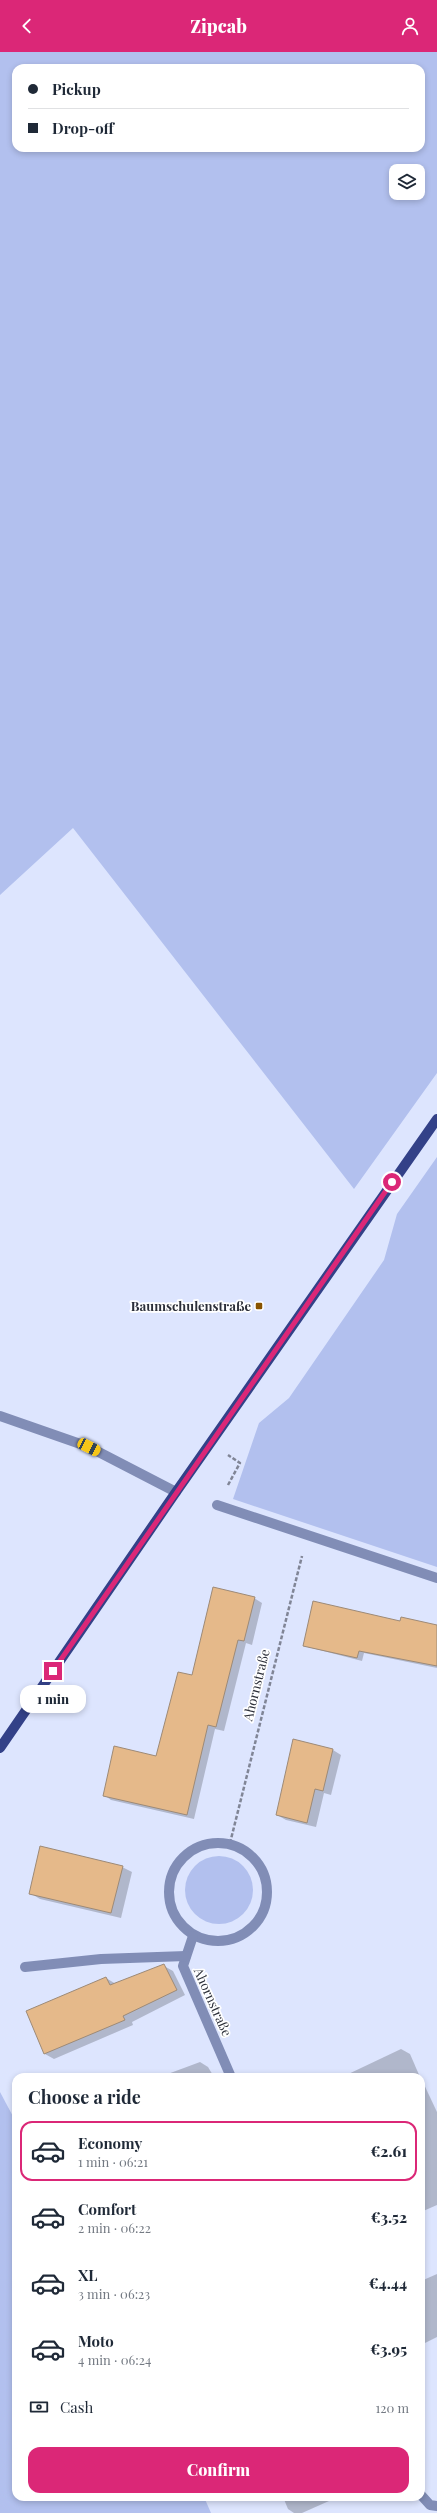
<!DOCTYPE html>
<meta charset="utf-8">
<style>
body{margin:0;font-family:"Playfair Display",serif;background:#f6f6f7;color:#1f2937;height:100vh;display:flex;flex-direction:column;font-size:15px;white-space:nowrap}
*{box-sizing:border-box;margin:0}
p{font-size:13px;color:#747a83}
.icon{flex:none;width:22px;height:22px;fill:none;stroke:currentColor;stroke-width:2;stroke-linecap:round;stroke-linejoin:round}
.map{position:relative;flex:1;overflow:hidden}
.details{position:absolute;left:12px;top:2021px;width:413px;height:428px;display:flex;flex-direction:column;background:#fff;border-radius:12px;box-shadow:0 2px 6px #0003}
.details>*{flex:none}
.hud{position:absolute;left:12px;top:12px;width:413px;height:88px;border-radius:12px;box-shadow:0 2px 6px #0003;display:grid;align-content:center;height:88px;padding:0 16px;background:#fff}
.controls{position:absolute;left:389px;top:112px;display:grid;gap:8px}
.controls a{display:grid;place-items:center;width:36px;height:36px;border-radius:8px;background:#fff;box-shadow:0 2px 6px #0003;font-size:20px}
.end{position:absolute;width:18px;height:18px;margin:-9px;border:5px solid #db2777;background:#fff;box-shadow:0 0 0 2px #fff}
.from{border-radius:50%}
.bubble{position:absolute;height:28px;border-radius:12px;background:#fff;box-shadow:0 2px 6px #0003;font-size:13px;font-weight:800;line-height:28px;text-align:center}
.car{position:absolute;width:12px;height:24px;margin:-12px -6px;border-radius:5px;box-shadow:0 0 3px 1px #0007;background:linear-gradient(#f5c518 24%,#345 0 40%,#f5c518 0 76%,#345 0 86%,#f5c518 0)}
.hud b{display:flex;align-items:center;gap:14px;height:38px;font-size:15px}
.hud b+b{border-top:1px solid #e0e1e3}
.hud i{width:10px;height:10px;background:#1f2937}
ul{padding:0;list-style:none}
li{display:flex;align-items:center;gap:12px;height:60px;margin:0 8px 6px;padding:0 8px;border:2px solid transparent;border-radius:12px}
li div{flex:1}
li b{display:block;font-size:15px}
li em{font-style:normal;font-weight:800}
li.on{border-color:#db2777}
li>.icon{width:36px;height:36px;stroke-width:1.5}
h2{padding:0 16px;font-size:18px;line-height:48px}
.pay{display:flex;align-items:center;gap:10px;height:44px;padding:0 16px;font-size:15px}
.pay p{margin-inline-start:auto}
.cta{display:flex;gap:8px;margin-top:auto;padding:8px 16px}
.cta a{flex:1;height:46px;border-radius:12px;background:#db2777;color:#fff;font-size:16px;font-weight:800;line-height:46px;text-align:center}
header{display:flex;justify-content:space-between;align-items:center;height:52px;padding:0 16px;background:#db2777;color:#fff;font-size:18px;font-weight:800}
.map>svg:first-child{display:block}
.green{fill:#b2c0ee;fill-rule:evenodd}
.shadow{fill:#0003}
.building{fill:#e5b98a;stroke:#9d8a77}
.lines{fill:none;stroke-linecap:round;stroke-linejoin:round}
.path{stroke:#808596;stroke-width:2.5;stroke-dasharray:4 2;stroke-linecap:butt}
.minor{stroke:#818db6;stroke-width:10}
.major{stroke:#334188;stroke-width:10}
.route{stroke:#db2777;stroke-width:5}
.poi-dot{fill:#885300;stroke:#fff;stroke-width:1.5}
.labels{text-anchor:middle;stroke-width:3.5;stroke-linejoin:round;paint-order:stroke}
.poi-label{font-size:13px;font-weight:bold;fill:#2c2f39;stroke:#fff;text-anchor:end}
.street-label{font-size:13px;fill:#2c2f39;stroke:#fff}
</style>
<header><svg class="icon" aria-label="back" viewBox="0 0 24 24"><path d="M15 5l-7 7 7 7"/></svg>Zipcab<svg class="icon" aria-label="person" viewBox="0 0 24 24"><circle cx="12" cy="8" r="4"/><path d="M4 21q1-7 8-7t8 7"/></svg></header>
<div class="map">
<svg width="437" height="2461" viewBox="0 0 437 2461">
<rect width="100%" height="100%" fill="#dde5fe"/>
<g class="green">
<path d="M0,0h437v1021l-83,116 -281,-361 -73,67zM16,16h405v80h-405zM396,119h22v22h-22z"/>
<polygon points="437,1105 437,1515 233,1447 259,1371 289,1346 384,1208 397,1162"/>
<circle cx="219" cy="1838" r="34"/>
<polygon points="0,2040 16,2070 16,2445 204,2445 211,2461 0,2461"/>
</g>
<g class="shadow">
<polygon points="254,1546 262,1551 252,1593 246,1591 224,1679 215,1677 194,1767 111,1748 104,1743 157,1705 193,1625"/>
<polygon points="437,1573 437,1616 364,1601 362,1609 304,1594"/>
<polygon points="333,1698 341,1703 331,1743 324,1741 316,1775 286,1768 277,1763"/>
<polygon points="122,1815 132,1820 121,1866 40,1847 30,1841"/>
<polygon points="164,1914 173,1919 185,1943 132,1970 133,1973 54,2007 45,2002 27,1960 106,1926 116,1932"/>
<polygon points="401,1997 410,2002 420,2025 342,2025"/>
<polygon points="200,2010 208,2015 214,2025 166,2025 165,2023"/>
<polygon points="421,2026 437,2060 437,2153 421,2160"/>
<polygon points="437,2222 437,2285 421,2293 421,2229"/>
<polygon points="283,2445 338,2445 302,2461 294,2461 288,2457"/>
</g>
<g class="building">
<polygon points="213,1535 255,1545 244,1589 238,1588 216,1675 208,1673 187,1763 103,1744 114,1694 156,1704 178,1620 192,1623"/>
<polygon points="313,1549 400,1569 401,1565 437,1573 437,1614 359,1599 357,1606 303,1594"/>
<polygon points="293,1687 333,1697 323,1739 315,1737 307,1771 276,1763"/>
<polygon points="40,1794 123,1814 111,1861 29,1842"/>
<polygon points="164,1912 177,1938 123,1964 125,1968 44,2002 26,1959 106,1925 110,1933"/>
</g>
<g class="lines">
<g class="path">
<polyline points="228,1433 240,1411 228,1403"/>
<polyline points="230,1791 302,1504"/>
</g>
<g class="minor">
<polyline points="0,1364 89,1395 176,1440"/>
<polyline points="217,1453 437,1526"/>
<circle cx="218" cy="1840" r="49"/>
<polyline points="193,1884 183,1914 231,2025"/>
<polyline points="25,1915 101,1907 186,1904"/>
<polyline points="421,2443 430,2453 437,2454"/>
</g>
<polyline class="major" points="0,1696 176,1440 437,1067"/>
</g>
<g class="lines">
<polyline class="route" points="53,1619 392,1130"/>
</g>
<rect class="poi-dot" x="255" y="1250" width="8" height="8" rx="2"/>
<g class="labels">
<g class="poi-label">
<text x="251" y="1259">Baumschulenstraße</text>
</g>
<g class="street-label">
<text transform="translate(256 1633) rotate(-76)" y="5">Ahornstraße</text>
<text transform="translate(213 1950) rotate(66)" y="5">Ahornstraße</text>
</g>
</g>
</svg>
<div class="controls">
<a><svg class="icon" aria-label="layers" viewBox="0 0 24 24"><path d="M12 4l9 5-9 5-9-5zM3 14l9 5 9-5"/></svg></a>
</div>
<i class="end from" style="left:392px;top:1130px"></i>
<i class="end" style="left:53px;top:1619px"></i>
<div class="bubble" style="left:20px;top:1633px;width:66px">1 min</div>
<i class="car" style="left:89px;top:1395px;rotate:117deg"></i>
<div class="hud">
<b><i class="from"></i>Pickup</b>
<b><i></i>Drop-off</b>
</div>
<section class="details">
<h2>Choose a ride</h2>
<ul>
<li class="on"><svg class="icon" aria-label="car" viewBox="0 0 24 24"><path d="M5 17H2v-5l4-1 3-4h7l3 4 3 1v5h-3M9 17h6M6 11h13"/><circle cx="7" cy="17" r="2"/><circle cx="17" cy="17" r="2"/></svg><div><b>Economy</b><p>1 min · 06:21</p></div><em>€2.61</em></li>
<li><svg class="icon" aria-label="car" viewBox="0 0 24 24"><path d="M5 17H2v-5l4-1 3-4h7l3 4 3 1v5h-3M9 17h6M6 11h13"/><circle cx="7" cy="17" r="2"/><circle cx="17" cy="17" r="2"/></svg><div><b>Comfort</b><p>2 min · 06:22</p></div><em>€3.52</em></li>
<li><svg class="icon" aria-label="car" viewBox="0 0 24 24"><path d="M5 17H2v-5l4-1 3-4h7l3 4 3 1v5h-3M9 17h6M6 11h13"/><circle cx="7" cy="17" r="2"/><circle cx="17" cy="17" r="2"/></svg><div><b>XL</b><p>3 min · 06:23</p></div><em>€4.44</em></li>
<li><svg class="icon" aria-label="car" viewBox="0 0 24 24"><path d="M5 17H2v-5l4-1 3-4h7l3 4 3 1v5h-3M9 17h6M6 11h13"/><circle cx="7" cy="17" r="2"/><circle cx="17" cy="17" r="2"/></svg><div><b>Moto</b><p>4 min · 06:24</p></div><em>€3.95</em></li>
</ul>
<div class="pay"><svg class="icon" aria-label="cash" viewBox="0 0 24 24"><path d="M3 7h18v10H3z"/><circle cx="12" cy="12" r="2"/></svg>Cash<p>120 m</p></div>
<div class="cta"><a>Confirm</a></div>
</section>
</div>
